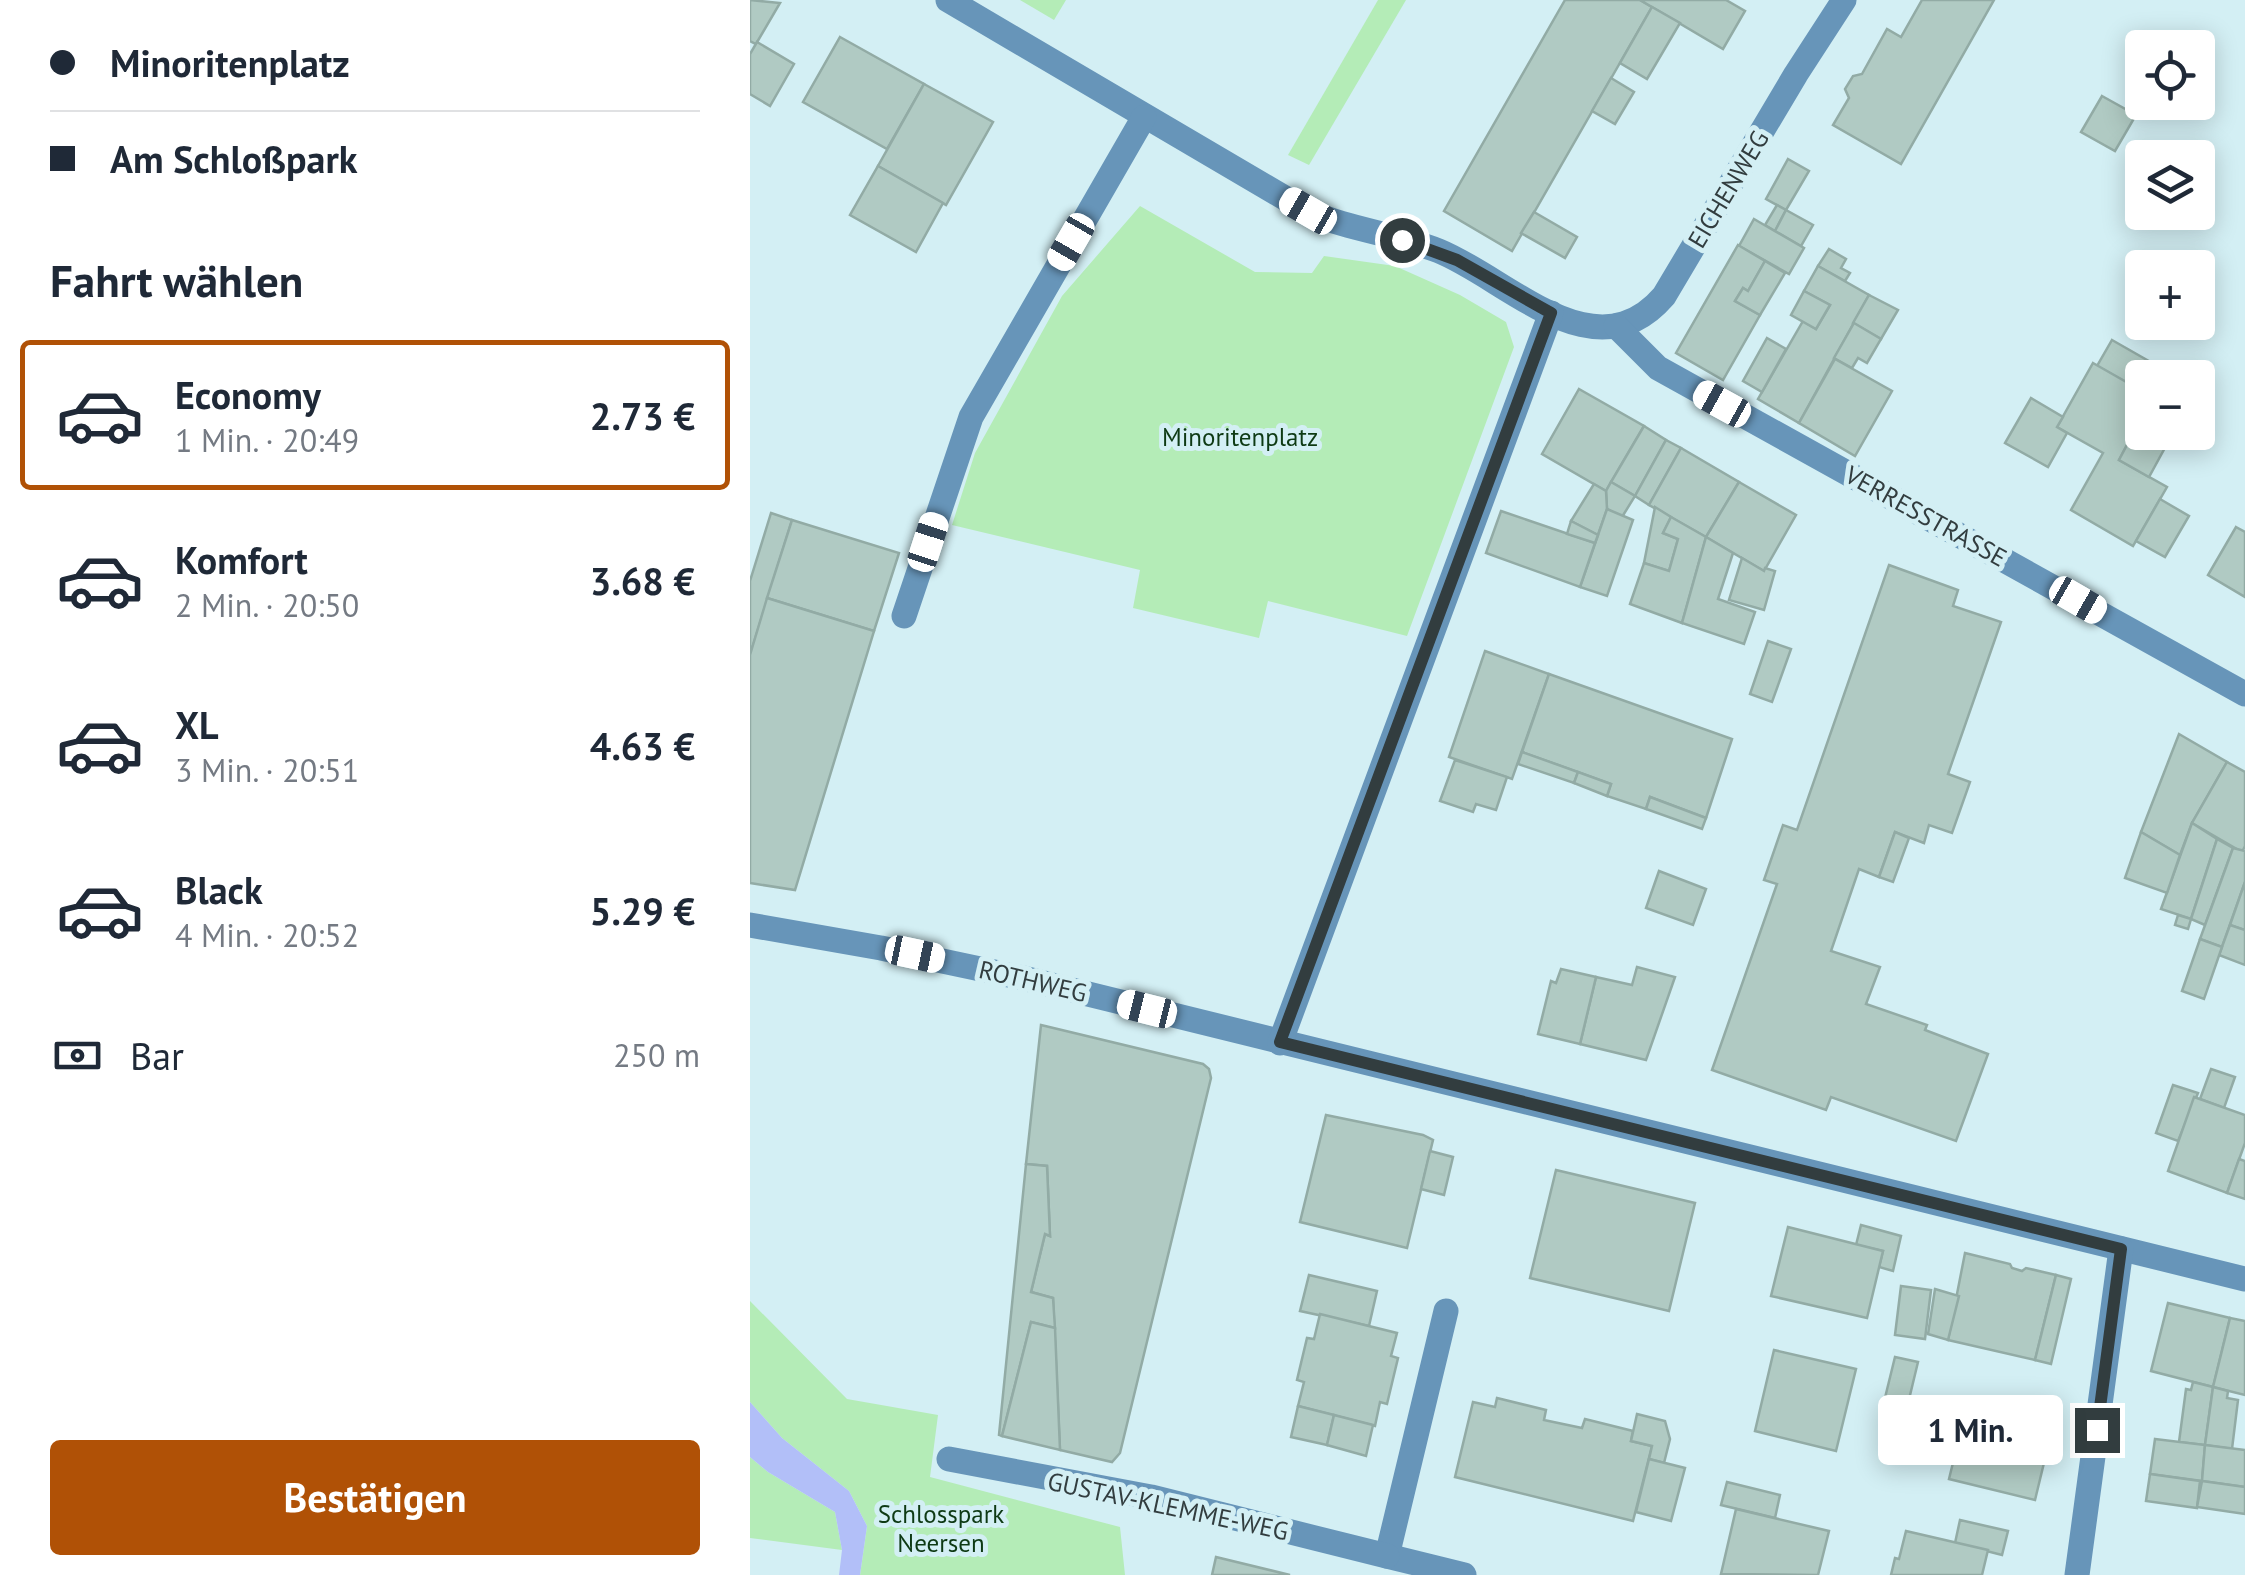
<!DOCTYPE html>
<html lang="de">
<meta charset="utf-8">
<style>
body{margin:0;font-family:"PT Sans",sans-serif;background:#f2f2f3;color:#1f2937;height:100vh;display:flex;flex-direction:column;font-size:38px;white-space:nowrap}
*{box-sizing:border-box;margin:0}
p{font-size:32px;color:#747a83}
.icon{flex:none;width:55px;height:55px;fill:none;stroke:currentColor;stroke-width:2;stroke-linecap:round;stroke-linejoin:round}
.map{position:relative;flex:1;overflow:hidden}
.side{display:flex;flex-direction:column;background:#fff;width:750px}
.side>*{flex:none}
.hud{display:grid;align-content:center;height:220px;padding:0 50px;background:#fff}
.fabs{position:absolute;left:1375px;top:30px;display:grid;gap:20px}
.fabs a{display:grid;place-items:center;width:90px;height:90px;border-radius:10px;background:#fff;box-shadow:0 5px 25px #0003;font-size:50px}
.end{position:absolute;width:45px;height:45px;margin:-22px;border:12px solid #323d3f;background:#fff;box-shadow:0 0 0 5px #fff}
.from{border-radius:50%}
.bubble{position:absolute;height:70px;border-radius:10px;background:#fff;box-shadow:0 5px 25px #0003;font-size:32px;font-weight:600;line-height:70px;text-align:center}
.car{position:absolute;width:30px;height:60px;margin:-30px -15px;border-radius:12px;box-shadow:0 0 8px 2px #0007;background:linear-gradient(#fff 24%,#345 0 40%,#fff 0 76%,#345 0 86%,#fff 0)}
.hud b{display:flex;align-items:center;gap:35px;height:95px;font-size:38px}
.hud b+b{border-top:2px solid #e0e1e3}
.hud i{width:25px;height:25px;background:#1f2937}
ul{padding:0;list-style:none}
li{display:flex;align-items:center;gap:30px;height:150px;margin:0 20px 15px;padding:0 30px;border:5px solid transparent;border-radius:10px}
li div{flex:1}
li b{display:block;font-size:38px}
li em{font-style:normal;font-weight:600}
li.current{border-color:#b05106}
li>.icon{width:90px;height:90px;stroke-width:1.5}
h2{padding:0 50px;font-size:45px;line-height:120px}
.pay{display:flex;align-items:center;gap:25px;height:110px;padding:0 50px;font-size:38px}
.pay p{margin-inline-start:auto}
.button{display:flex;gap:20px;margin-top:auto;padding:20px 50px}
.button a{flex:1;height:115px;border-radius:10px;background:#b05106;color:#fff;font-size:40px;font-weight:600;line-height:115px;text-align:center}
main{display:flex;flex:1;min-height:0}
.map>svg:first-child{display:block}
.green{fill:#b4ecb7}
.water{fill:#b2bff8}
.building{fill:#b0cac3;stroke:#92aba5;stroke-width:2.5}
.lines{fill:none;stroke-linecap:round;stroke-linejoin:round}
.minor{stroke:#6795b9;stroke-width:25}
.route{stroke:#323d3f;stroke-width:12}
.labels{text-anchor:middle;stroke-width:10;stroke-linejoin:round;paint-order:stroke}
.street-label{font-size:25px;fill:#323d3f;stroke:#d3eff4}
.park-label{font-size:25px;fill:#0e3a14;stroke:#d3eff4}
</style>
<main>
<section class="side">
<div class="hud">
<b><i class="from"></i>Minoritenplatz</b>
<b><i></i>Am Schloßpark</b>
</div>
<h2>Fahrt wählen</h2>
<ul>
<li class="current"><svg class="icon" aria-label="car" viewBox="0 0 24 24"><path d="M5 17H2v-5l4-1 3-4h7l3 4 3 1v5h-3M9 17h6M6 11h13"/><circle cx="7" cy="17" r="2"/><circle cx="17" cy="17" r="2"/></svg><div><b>Economy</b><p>1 Min. · 20:49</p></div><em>2.73 €</em></li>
<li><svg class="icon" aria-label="car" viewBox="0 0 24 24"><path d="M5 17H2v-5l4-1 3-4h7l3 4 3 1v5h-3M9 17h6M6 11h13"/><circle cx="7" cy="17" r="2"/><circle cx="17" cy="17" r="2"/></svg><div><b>Komfort</b><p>2 Min. · 20:50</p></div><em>3.68 €</em></li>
<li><svg class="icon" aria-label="car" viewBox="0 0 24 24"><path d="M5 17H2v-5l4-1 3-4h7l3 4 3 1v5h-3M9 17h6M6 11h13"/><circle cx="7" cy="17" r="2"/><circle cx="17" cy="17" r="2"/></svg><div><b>XL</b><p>3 Min. · 20:51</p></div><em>4.63 €</em></li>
<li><svg class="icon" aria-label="car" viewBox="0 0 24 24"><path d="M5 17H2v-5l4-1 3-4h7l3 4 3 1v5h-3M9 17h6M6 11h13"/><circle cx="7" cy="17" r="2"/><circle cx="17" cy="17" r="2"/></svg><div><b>Black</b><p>4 Min. · 20:52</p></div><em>5.29 €</em></li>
</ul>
<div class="pay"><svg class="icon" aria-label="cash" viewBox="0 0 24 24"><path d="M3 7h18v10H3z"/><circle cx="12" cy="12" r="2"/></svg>Bar<p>250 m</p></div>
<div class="button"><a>Bestätigen</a></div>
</section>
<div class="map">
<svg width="1495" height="1575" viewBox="0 0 1495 1575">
<rect width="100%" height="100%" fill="#d3eff4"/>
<g class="green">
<polygon points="270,0 316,0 304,20"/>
<polygon points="628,0 656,0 559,165 538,155"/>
<polygon points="390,206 505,272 562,273 574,256 645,266 710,295 756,322 764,347 657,636 518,601 509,638 383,608 390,570 202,525 225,453 312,296"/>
<polygon points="0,1301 97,1399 188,1415 180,1477 370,1527 375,1575 110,1575 117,1526 99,1491 32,1438 0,1402"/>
<polygon points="0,1457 18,1472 85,1512 92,1550 0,1538"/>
</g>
<polygon class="water" points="0,1402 32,1438 99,1491 117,1526 110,1575 89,1575 92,1550 85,1512 18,1472 0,1457"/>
<g class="building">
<polygon points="0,0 30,3 6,44 0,41"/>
<polygon points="815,0 890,0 902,7 762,251 694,211"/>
<polygon points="890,0 976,0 995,11 973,49"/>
<polygon points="1172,0 1244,0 1151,164 1083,125 1099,98 1095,89 1103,76 1112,74 1137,29 1151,37"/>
<polygon points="902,7 930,23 897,79 870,63"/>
<polygon points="90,37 174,84 137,149 53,102"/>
<polygon points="7,42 44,64 20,106 0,94 0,54"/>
<polygon points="861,78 884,92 865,124 842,111"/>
<polygon points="174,84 243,122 196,205 128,166"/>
<polygon points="1352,96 1386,115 1365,151 1331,132"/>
<polygon points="1038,159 1059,171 1036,210 1016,199"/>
<polygon points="128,166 193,203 166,252 100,215"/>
<polygon points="1027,205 1036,210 1025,231 1015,225"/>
<polygon points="1036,210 1063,225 1051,246 1025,231"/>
<polygon points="784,212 827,237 815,258 771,233"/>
<polygon points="1004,219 1054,248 1039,274 989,246"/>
<polygon points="988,245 1015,261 998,291 993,288 985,301 1010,315 973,380 926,353"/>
<polygon points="1079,249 1096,259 1091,268 1100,273 1095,281 1068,266"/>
<polygon points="1015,261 1035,273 1010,315 985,301 993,288 998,291"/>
<polygon points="1068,266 1119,295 1049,423 1008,399 1053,321 1066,329 1080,305 1054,291"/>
<polygon points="1054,291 1080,305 1066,329 1041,315"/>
<polygon points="1119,295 1148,310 1131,339 1103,323"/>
<polygon points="1104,323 1131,339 1117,363 1108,358 1102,368 1084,358"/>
<polygon points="1017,338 1036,349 1012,392 993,381"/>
<polygon points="1362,340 1418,372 1415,378 1392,378 1392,391 1347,366"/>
<polygon points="1085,359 1142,391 1105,456 1049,423"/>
<polygon points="1343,363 1392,391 1392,417 1369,460 1417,487 1383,546 1321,510 1353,453 1307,427"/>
<polygon points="829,389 894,426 856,491 792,454"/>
<polygon points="1281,398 1313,417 1307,427 1317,433 1298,467 1255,443"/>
<polygon points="894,426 916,440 885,496 861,482"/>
<polygon points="1387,426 1417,444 1399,477 1369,460"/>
<polygon points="916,440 931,448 899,505 885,496"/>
<polygon points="931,448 989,482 956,537 899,505"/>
<polygon points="861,482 885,496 872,517 857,509 856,491"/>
<polygon points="989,482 1046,515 1014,571 956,537"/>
<polygon points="844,484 856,491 857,509 848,535 821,521"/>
<polygon points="1410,499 1439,516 1415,557 1386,541"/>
<polygon points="905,507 921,517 913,533 928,539 919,571 894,563"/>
<polygon points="857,509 883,520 857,596 830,587"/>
<polygon points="751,511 845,543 830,587 736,553"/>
<polygon points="21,513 42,520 0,655 0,581"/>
<polygon points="921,517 956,537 932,623 880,604 894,563 919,571 928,539 913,533"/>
<polygon points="42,520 149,553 124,631 17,598"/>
<polygon points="821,521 848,535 845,543 817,534"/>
<polygon points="1486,527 1495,532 1495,597 1458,575"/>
<polygon points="956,537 983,553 968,599 1005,612 994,644 932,623"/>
<polygon points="992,558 1014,571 1015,568 1025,571 1014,610 979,600"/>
<polygon points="1139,565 1208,590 1203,606 1251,622 1198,774 1220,782 1202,833 1179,825 1174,843 1145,832 1129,877 1109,869 1081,951 1130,967 1116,1004 1177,1025 1175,1030 1238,1054 1206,1141 1081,1097 1076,1110 962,1070 1027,884 1014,880 1033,825 1047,830"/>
<polygon points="17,598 124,631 45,890 0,883 0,655"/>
<polygon points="1018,641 1041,649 1022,702 1000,694"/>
<polygon points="735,651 799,674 762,779 699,757"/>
<polygon points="799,674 982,739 956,818 900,797 896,809 857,796 861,784 772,752"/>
<polygon points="1429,734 1477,762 1442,823 1430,855 1391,832"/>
<polygon points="772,752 828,772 824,783 768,764"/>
<polygon points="705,760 757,777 746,810 726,804 723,812 690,801"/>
<polygon points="1477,762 1495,772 1495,846 1492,852 1442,823"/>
<polygon points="828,772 861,784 857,796 824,783"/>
<polygon points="900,797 956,818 952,829 896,809"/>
<polygon points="1442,823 1467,839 1441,919 1411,909"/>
<polygon points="1145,832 1159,838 1143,882 1129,877"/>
<polygon points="1391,832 1430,855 1417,893 1375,878"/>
<polygon points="1467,839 1483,848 1455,925 1441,919"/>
<polygon points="1483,848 1495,851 1495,882 1472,947 1450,939"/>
<polygon points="909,871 956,889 943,925 896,908"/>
<polygon points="1495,882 1495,930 1480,925"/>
<polygon points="1428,915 1441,919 1438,929 1425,925"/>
<polygon points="1480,925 1495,930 1495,965 1469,955"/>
<polygon points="1450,939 1472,947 1454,999 1432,991"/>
<polygon points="887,967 925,977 896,1060 830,1044 846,977 882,985"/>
<polygon points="811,969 846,977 830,1044 788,1034 801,981 806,983"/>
<polygon points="291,1025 453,1064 459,1069 461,1078 370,1453 362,1462 310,1450 303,1298 281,1292 295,1234 300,1236 297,1166 276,1164"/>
<polygon points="1461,1069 1485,1077 1474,1108 1450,1099"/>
<polygon points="1423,1085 1448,1093 1428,1141 1406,1133"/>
<polygon points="1444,1097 1495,1115 1495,1143 1477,1193 1418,1171"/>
<polygon points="576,1115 673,1135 683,1140 657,1248 550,1222"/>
<polygon points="680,1151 703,1157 694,1195 671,1189"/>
<polygon points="1489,1159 1495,1161 1495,1199 1477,1193"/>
<polygon points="276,1164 297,1166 300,1236 295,1234 281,1292 303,1298 305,1328 281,1322 252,1436 249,1435"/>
<polygon points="806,1170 945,1203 919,1311 780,1278"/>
<polygon points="1111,1225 1151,1236 1143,1271 1129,1267 1133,1251 1106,1245"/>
<polygon points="1038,1227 1133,1251 1117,1318 1021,1296"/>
<polygon points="1215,1253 1260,1264 1262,1268 1272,1271 1276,1268 1306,1275 1285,1360 1198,1340"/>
<polygon points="559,1275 627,1291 619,1326 550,1311"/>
<polygon points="1306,1275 1321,1279 1301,1364 1285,1360"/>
<polygon points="1151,1286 1181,1290 1175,1339 1145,1335"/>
<polygon points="1185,1289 1209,1296 1198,1340 1178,1334"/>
<polygon points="1418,1303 1480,1318 1463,1387 1401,1371"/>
<polygon points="570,1314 647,1333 641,1356 648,1358 637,1404 630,1402 625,1426 548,1406 554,1382 547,1380 557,1338 564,1339"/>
<polygon points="1480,1318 1495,1321 1495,1395 1463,1387"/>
<polygon points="281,1322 305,1328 310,1450 252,1436"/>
<polygon points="1024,1350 1106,1369 1086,1451 1005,1431"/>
<polygon points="1145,1357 1168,1362 1155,1416 1132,1410"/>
<polygon points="1443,1382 1463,1387 1455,1445 1429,1442 1436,1389 1441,1390"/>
<polygon points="1463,1387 1478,1391 1477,1398 1488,1400 1482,1449 1455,1445"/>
<polygon points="747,1398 796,1410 794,1420 832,1428 835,1419 883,1431 881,1441 902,1446 883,1521 705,1477 723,1402 745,1407"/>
<polygon points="548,1406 584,1415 577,1445 541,1437"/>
<polygon points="887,1414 915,1421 920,1439 914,1463 899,1459 902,1446 881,1441"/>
<polygon points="584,1415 623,1425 616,1456 577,1445"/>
<polygon points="1214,1418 1300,1438 1285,1500 1199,1479"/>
<polygon points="1405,1439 1455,1445 1452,1481 1400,1474"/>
<polygon points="1455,1445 1495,1450 1495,1487 1452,1481"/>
<polygon points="899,1459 935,1468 921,1521 886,1512"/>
<polygon points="1400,1474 1450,1481 1447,1508 1396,1501"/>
<polygon points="1452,1481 1495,1487 1495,1514 1447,1507"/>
<polygon points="977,1482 1030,1495 1025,1518 971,1505"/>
<polygon points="986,1509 1079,1531 1068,1575 971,1574"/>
<polygon points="1210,1520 1258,1531 1252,1555 1205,1543"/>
<polygon points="1156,1531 1238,1550 1232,1575 1141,1575 1145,1558 1149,1559"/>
<polygon points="466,1557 540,1575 462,1575"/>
</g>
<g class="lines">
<g class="minor">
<path d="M198,0l359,211c43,19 89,23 132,40 69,28 156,125 225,45l132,-222 48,-74"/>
<polyline points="866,326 908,368 1495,694"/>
<polyline points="154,616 221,417 394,117"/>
<polyline points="0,925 131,948 273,978 1495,1279"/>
<polyline points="530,1043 801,313"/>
<polyline points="696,1311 637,1556 714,1575"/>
<polyline points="199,1459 401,1497 637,1556"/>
<polyline points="1327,1575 1371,1249"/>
</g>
</g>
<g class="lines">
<polyline class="route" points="652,240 707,260 801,313 530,1042 1371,1249 1347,1430"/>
</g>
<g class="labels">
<g class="street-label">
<text transform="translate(978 189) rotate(-59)" y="9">EICHENWEG</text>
<text transform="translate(1176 516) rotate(29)" y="9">VERRESSTRASSE</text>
<text transform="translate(283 981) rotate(13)" y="9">ROTHWEG</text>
<text transform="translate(418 1506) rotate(12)" y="9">GUSTAV-KLEMME-WEG</text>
</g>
<g class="park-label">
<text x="490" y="446">Minoritenplatz</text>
<text x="191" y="1523">Schlosspark<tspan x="191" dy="29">Neersen</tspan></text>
</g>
</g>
</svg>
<div class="fabs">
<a><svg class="icon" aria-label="locate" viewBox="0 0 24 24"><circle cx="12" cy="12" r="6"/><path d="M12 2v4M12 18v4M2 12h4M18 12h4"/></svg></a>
<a><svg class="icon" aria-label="layers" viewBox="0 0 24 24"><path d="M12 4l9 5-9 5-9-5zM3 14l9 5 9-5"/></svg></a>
<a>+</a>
<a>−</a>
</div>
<i class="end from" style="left:652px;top:240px"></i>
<i class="end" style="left:1347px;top:1430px"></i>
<div class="bubble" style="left:1128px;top:1395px;width:185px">1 Min.</div>
<i class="car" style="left:558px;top:211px;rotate:300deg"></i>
<i class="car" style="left:321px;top:242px;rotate:210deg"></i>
<i class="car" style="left:972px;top:404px;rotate:299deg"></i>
<i class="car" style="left:178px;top:542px;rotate:18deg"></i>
<i class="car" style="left:1328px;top:600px;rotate:120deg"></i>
<i class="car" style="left:165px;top:954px;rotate:102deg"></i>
<i class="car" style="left:397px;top:1009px;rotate:284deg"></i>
</div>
</main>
